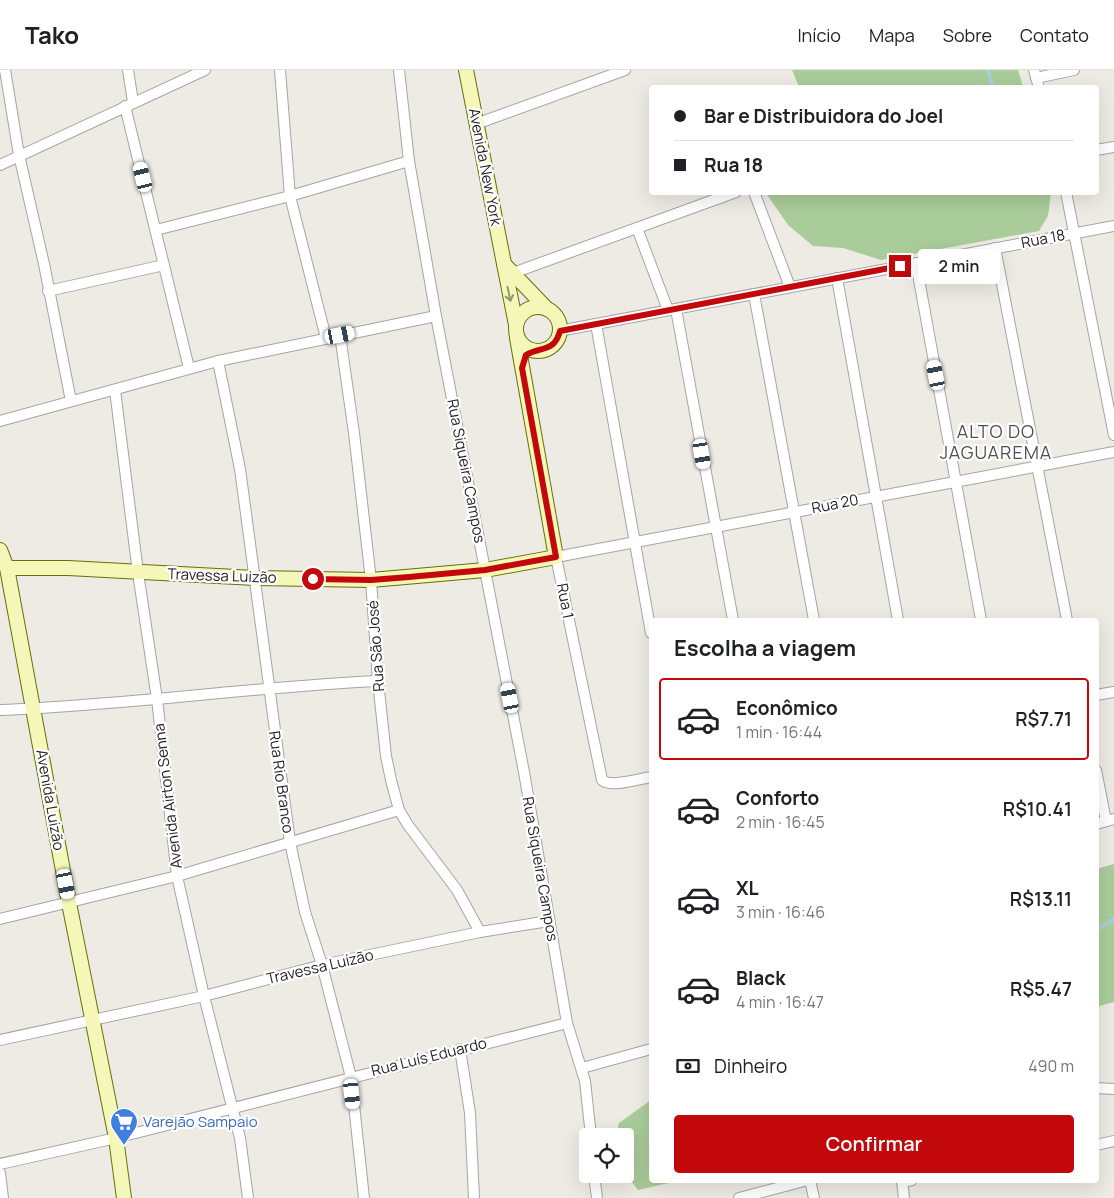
<!DOCTYPE html>
<html lang="pt">
<meta charset="utf-8">
<style>
body{margin:0;font-family:Manrope,sans-serif;background:#f6f6f6;color:#202124;height:100vh;display:flex;flex-direction:column;font-size:19px;white-space:nowrap}
*{box-sizing:border-box;margin:0}
p{font-size:16px;color:#757577}
.icon{flex:none;width:28px;height:28px;fill:none;stroke:currentColor;stroke-width:2;stroke-linecap:round;stroke-linejoin:round}
.map{position:relative;flex:1;overflow:hidden}
.side{position:absolute;left:649px;top:548px;width:450px;height:565px;display:flex;flex-direction:column;background:#fff;border-radius:5px;box-shadow:0 5px 20px #0002}
.side>*{flex:none}
.hud{position:absolute;left:649px;top:15px;width:450px;height:110px;border-radius:5px;box-shadow:0 5px 20px #0002;display:grid;align-content:center;height:110px;padding:0 25px;background:#fff}
.tools{position:absolute;left:579px;top:1058px;display:grid;gap:10px}
.tools a{display:grid;place-items:center;width:55px;height:55px;border-radius:5px;background:#fff;box-shadow:0 5px 20px #0002;font-size:25px}
.end{position:absolute;width:22px;height:22px;margin:-11px;border:6px solid #c3080c;background:#fff;box-shadow:0 0 0 2px #fff}
.from{border-radius:50%}
.bubble{position:absolute;height:35px;border-radius:5px;background:#fff;box-shadow:0 5px 20px #0002;font-size:16px;font-weight:600;line-height:35px;text-align:center}
.car{position:absolute;width:15px;height:30px;margin:-15px -8px;border-radius:6px;box-shadow:0 0 4px 1px #0007;background:linear-gradient(#fff 24%,#345 0 40%,#fff 0 76%,#345 0 86%,#fff 0)}
.hud b{display:flex;align-items:center;gap:18px;height:48px;font-size:19px}
.hud b+b{border-top:1px solid #e0e0e0}
.hud i{width:12px;height:12px;background:#202124}
ul{padding:0;list-style:none}
li{display:flex;align-items:center;gap:15px;height:82px;margin:0 10px 8px;padding:0 15px;border:2px solid transparent;border-radius:5px}
li div{flex:1}
li b{display:block;font-size:19px}
li em{font-style:normal;font-weight:600}
li.active{border-color:#c3080c}
li>.icon{width:45px;height:45px;stroke-width:1.5}
h2{padding:0 25px;font-size:22px;line-height:60px}
.pay{display:flex;align-items:center;gap:12px;height:55px;padding:0 25px;font-size:19px}
.pay p{margin-inline-start:auto}
.cta{display:flex;gap:10px;margin-top:auto;padding:10px 25px}
.cta a{flex:1;height:58px;border-radius:5px;background:#c3080c;color:#fff;font-size:20px;font-weight:600;line-height:58px;text-align:center}
header{display:flex;align-items:center;gap:30px;box-sizing:border-box;height:70px;padding:0 25px;background:#fff;border-bottom:1px solid #e0e0e0}
header strong{font-size:24px}
nav{display:flex;gap:28px;margin-inline-start:auto;font-size:18px}
.map>svg:first-child{display:block}
.forest{fill:#aacc9a}
.lines{fill:none;stroke-linecap:round;stroke-linejoin:round}
.stream{stroke:#a6d0da;stroke-width:4}
.street-casing{stroke:#a5a5a5;stroke-width:12}
.secondary-casing{stroke:#677009;stroke-width:16}
.street{stroke:#fff;stroke-width:10}
.secondary{stroke:#f5f7b9;stroke-width:14}
.oneway{stroke:#949573}
.route{stroke:#c3080c;stroke-width:6}
.labels{text-anchor:middle;stroke-width:4.5;stroke-linejoin:round;paint-order:stroke}
.street-label{font-size:15px;fill:#1e1e1e;stroke:#fff}
.shop-label{font-size:15px;fill:#366cbe;stroke:#fff;text-anchor:start}
.quarter-label{font-size:18px;letter-spacing:1px;fill:#515151;stroke:#fff}
</style>
<header>
<strong>Tako</strong>
<nav><a>Início</a><a>Mapa</a><a>Sobre</a><a>Contato</a></nav>
</header>
<div class="map">
<svg width="1114" height="1128" viewBox="0 0 1114 1128">
<rect width="100%" height="100%" fill="#eeebe4"/>
<g class="forest">
<polygon points="792,0 1018,0 1023,17 799,17"/>
<polygon points="766,123 1051,123 1048,146 1039,161 881,190 843,178 813,176 788,155"/>
<polygon points="1114,794 1114,932 1096,937 1096,799"/>
<polygon points="651,1030 651,1110 682,1110 638,1120 625,1103 625,1066 616,1066 619,1053"/>
</g>
<g class="lines">
<g class="stream">
<polyline points="988,0 993,18"/>
<polyline points="1096,860 1114,849"/>
</g>
<defs>
<g id="street">
<polyline points="5,0 19,85 44,194 71,331"/>
<polyline points="128,0 133,32"/>
<polyline points="280,0 290,126 326,268"/>
<polyline points="399,0 409,91 436,246 524,702 567,953 585,1011 591,1066"/>
<polyline points="1034,0 1039,18"/>
<polyline points="1036,8 1074,0"/>
<polyline points="125,36 189,298"/>
<polyline points="476,54 625,0"/>
<polyline points="1096,80 1114,77"/>
<polyline points="0,95 205,0"/>
<polyline points="754,122 790,217"/>
<polyline points="1066,122 1114,365"/>
<polyline points="637,158 668,240"/>
<polyline points="156,160 290,126 409,91"/>
<polyline points="995,178 1067,550"/>
<polyline points="916,193 981,550"/>
<polyline points="513,203 736,122"/>
<polyline points="837,208 898,550"/>
<polyline points="48,221 164,195"/>
<polyline points="754,224 814,550"/>
<polyline points="676,239 733,550"/>
<polyline points="596,254 651,563"/>
<polyline points="559,261 1114,156"/>
<polyline points="340,265 354,363 371,510 378,611 386,686 391,710 399,740 408,755 457,820 480,862"/>
<polyline points="218,291 240,399 290,772 305,842 322,895 351,1007 364,1128"/>
<polyline points="115,320 138,503 157,629 177,806 204,926 240,1068 248,1128"/>
<polyline points="0,351 218,291 436,246"/>
<polyline points="1096,625 1114,622"/>
<path d="M0,640c126,-5 252,-23 378,-29"/>
<polyline points="1096,700 1106,751"/>
<path d="M651,707c-12,2 -40,11 -49,3l-46,-223 558,-105"/>
<polyline points="1096,754 1114,749"/>
<polyline points="0,849 177,806 399,740"/>
<polyline points="0,970 204,926 322,895 480,862 549,851"/>
<polyline points="460,979 470,1043 474,1128"/>
<polyline points="582,998 651,979"/>
<polyline points="1096,1018 1114,1019"/>
<polyline points="1096,1075 1114,1071"/>
<polyline points="0,1094 116,1068 567,953"/>
<polyline points="0,1103 3,1128"/>
<polyline points="594,1104 597,1128"/>
<polyline points="810,1110 814,1128"/>
<polyline points="902,1110 904,1128"/>
<polyline points="902,1112 912,1110"/>
<polyline points="739,1128 808,1110"/>
</g>
<g id="secondary">
<polyline points="466,0 516,255"/>
<polyline points="504,194 547,239"/>
<circle cx="538" cy="259" r="22"/>
<polyline points="0,480 7,498 69,833 116,1068 124,1128"/>
<polyline points="7,498 68,498 255,508 371,510 485,500 556,487 517,268"/>
</g>
</defs>
<use href="#street" class="street-casing"/>
<use href="#secondary" class="secondary-casing"/>
<use href="#street" class="street"/>
<use href="#secondary" class="secondary"/>
</g>
<defs><path id="oneway-shaft" d="M-6 0H5M1.5-3L5.5 0L1.5 3" fill="none" stroke-width="1.6" stroke-linecap="round" stroke-linejoin="round" transform="scale(1.25)"/></defs>
<use class="oneway" href="#oneway-shaft" transform="translate(509 224) rotate(78)"/>
<g class="lines">
<path class="route" d="M313,509l58,1 38,-3 76,-7 71,-13 -34,-189 4,-13c15,-9 28,-2 34,-24l340,-65"/>
</g>
<defs>
<symbol id="supermarket-pin" viewBox="-11 -11 22 30"><path d="M0 17L-7.5 6A9.5 9.5 0 1 1 7.5 6Z" fill="#3f7fe0" stroke="#fff"/><path d="M-6-5.5h2.5l.6 2H6L4.5 2H-2.5L-4.4-4H-6ZM-1.5 3.2a1.3 1.3 0 1 0 .1 0ZM3 3.2a1.3 1.3 0 1 0 .1 0Z" fill="#fff"/></symbol>
</defs>
<g fill-rule="evenodd">
<use href="#supermarket-pin" x="108" y="1036" width="32" height="43"/>
</g>
<g class="labels">
<g class="street-label">
<text transform="translate(485 97) rotate(79)" y="5">Avenida New York</text>
<text transform="translate(1043 169) rotate(-11)" y="5">Rua 18</text>
<text transform="translate(466 401) rotate(79)" y="5">Rua Siqueira Campos</text>
<text transform="translate(835 434) rotate(-11)" y="5">Rua 20</text>
<text transform="translate(222 506) rotate(2)" y="5">Travessa Luizão</text>
<text transform="translate(565 531) rotate(79)" y="5">Rua 1</text>
<text transform="translate(376 576) rotate(-94)" y="5">Rua São José</text>
<text transform="translate(281 712) rotate(82)" y="5">Rua Rio Branco</text>
<text transform="translate(168 726) rotate(-97)" y="5">Avenida Airton Senna</text>
<text transform="translate(50 730) rotate(80)" y="5">Avenida Luizão</text>
<text transform="translate(540 799) rotate(80)" y="5">Rua Siqueira Campos</text>
<text transform="translate(320 897) rotate(-13)" y="5">Travessa Luízão</text>
<text transform="translate(429 987) rotate(-14)" y="5">Rua Luís Eduardo</text>
</g>
<g class="shop-label">
<text x="143" y="1057">Varejão Sampaio</text>
</g>
<g class="quarter-label">
<text x="996" y="368">ALTO DO<tspan x="996" dy="21">JAGUAREMA</tspan></text>
</g>
</g>
</svg>
<div class="tools">
<a><svg class="icon" aria-label="locate" viewBox="0 0 24 24"><circle cx="12" cy="12" r="6"/><path d="M12 2v4M12 18v4M2 12h4M18 12h4"/></svg></a>
</div>
<i class="end from" style="left:313px;top:509px"></i>
<i class="end" style="left:900px;top:196px"></i>
<div class="bubble" style="left:918px;top:179px;width:82px">2 min</div>
<i class="car" style="left:143px;top:107px;rotate:346deg"></i>
<i class="car" style="left:340px;top:265px;rotate:79deg"></i>
<i class="car" style="left:936px;top:305px;rotate:349deg"></i>
<i class="car" style="left:702px;top:384px;rotate:170deg"></i>
<i class="car" style="left:510px;top:628px;rotate:349deg"></i>
<i class="car" style="left:66px;top:814px;rotate:169deg"></i>
<i class="car" style="left:352px;top:1024px;rotate:174deg"></i>
<div class="hud">
<b><i class="from"></i>Bar e Distribuidora do Joel</b>
<b><i></i>Rua 18</b>
</div>
<section class="side">
<h2>Escolha a viagem</h2>
<ul>
<li class="active"><svg class="icon" aria-label="car" viewBox="0 0 24 24"><path d="M5 17H2v-5l4-1 3-4h7l3 4 3 1v5h-3M9 17h6M6 11h13"/><circle cx="7" cy="17" r="2"/><circle cx="17" cy="17" r="2"/></svg><div><b>Econômico</b><p>1 min · 16:44</p></div><em>R$7.71</em></li>
<li><svg class="icon" aria-label="car" viewBox="0 0 24 24"><path d="M5 17H2v-5l4-1 3-4h7l3 4 3 1v5h-3M9 17h6M6 11h13"/><circle cx="7" cy="17" r="2"/><circle cx="17" cy="17" r="2"/></svg><div><b>Conforto</b><p>2 min · 16:45</p></div><em>R$10.41</em></li>
<li><svg class="icon" aria-label="car" viewBox="0 0 24 24"><path d="M5 17H2v-5l4-1 3-4h7l3 4 3 1v5h-3M9 17h6M6 11h13"/><circle cx="7" cy="17" r="2"/><circle cx="17" cy="17" r="2"/></svg><div><b>XL</b><p>3 min · 16:46</p></div><em>R$13.11</em></li>
<li><svg class="icon" aria-label="car" viewBox="0 0 24 24"><path d="M5 17H2v-5l4-1 3-4h7l3 4 3 1v5h-3M9 17h6M6 11h13"/><circle cx="7" cy="17" r="2"/><circle cx="17" cy="17" r="2"/></svg><div><b>Black</b><p>4 min · 16:47</p></div><em>R$5.47</em></li>
</ul>
<div class="pay"><svg class="icon" aria-label="cash" viewBox="0 0 24 24"><path d="M3 7h18v10H3z"/><circle cx="12" cy="12" r="2"/></svg>Dinheiro<p>490 m</p></div>
<div class="cta"><a>Confirmar</a></div>
</section>
</div>
